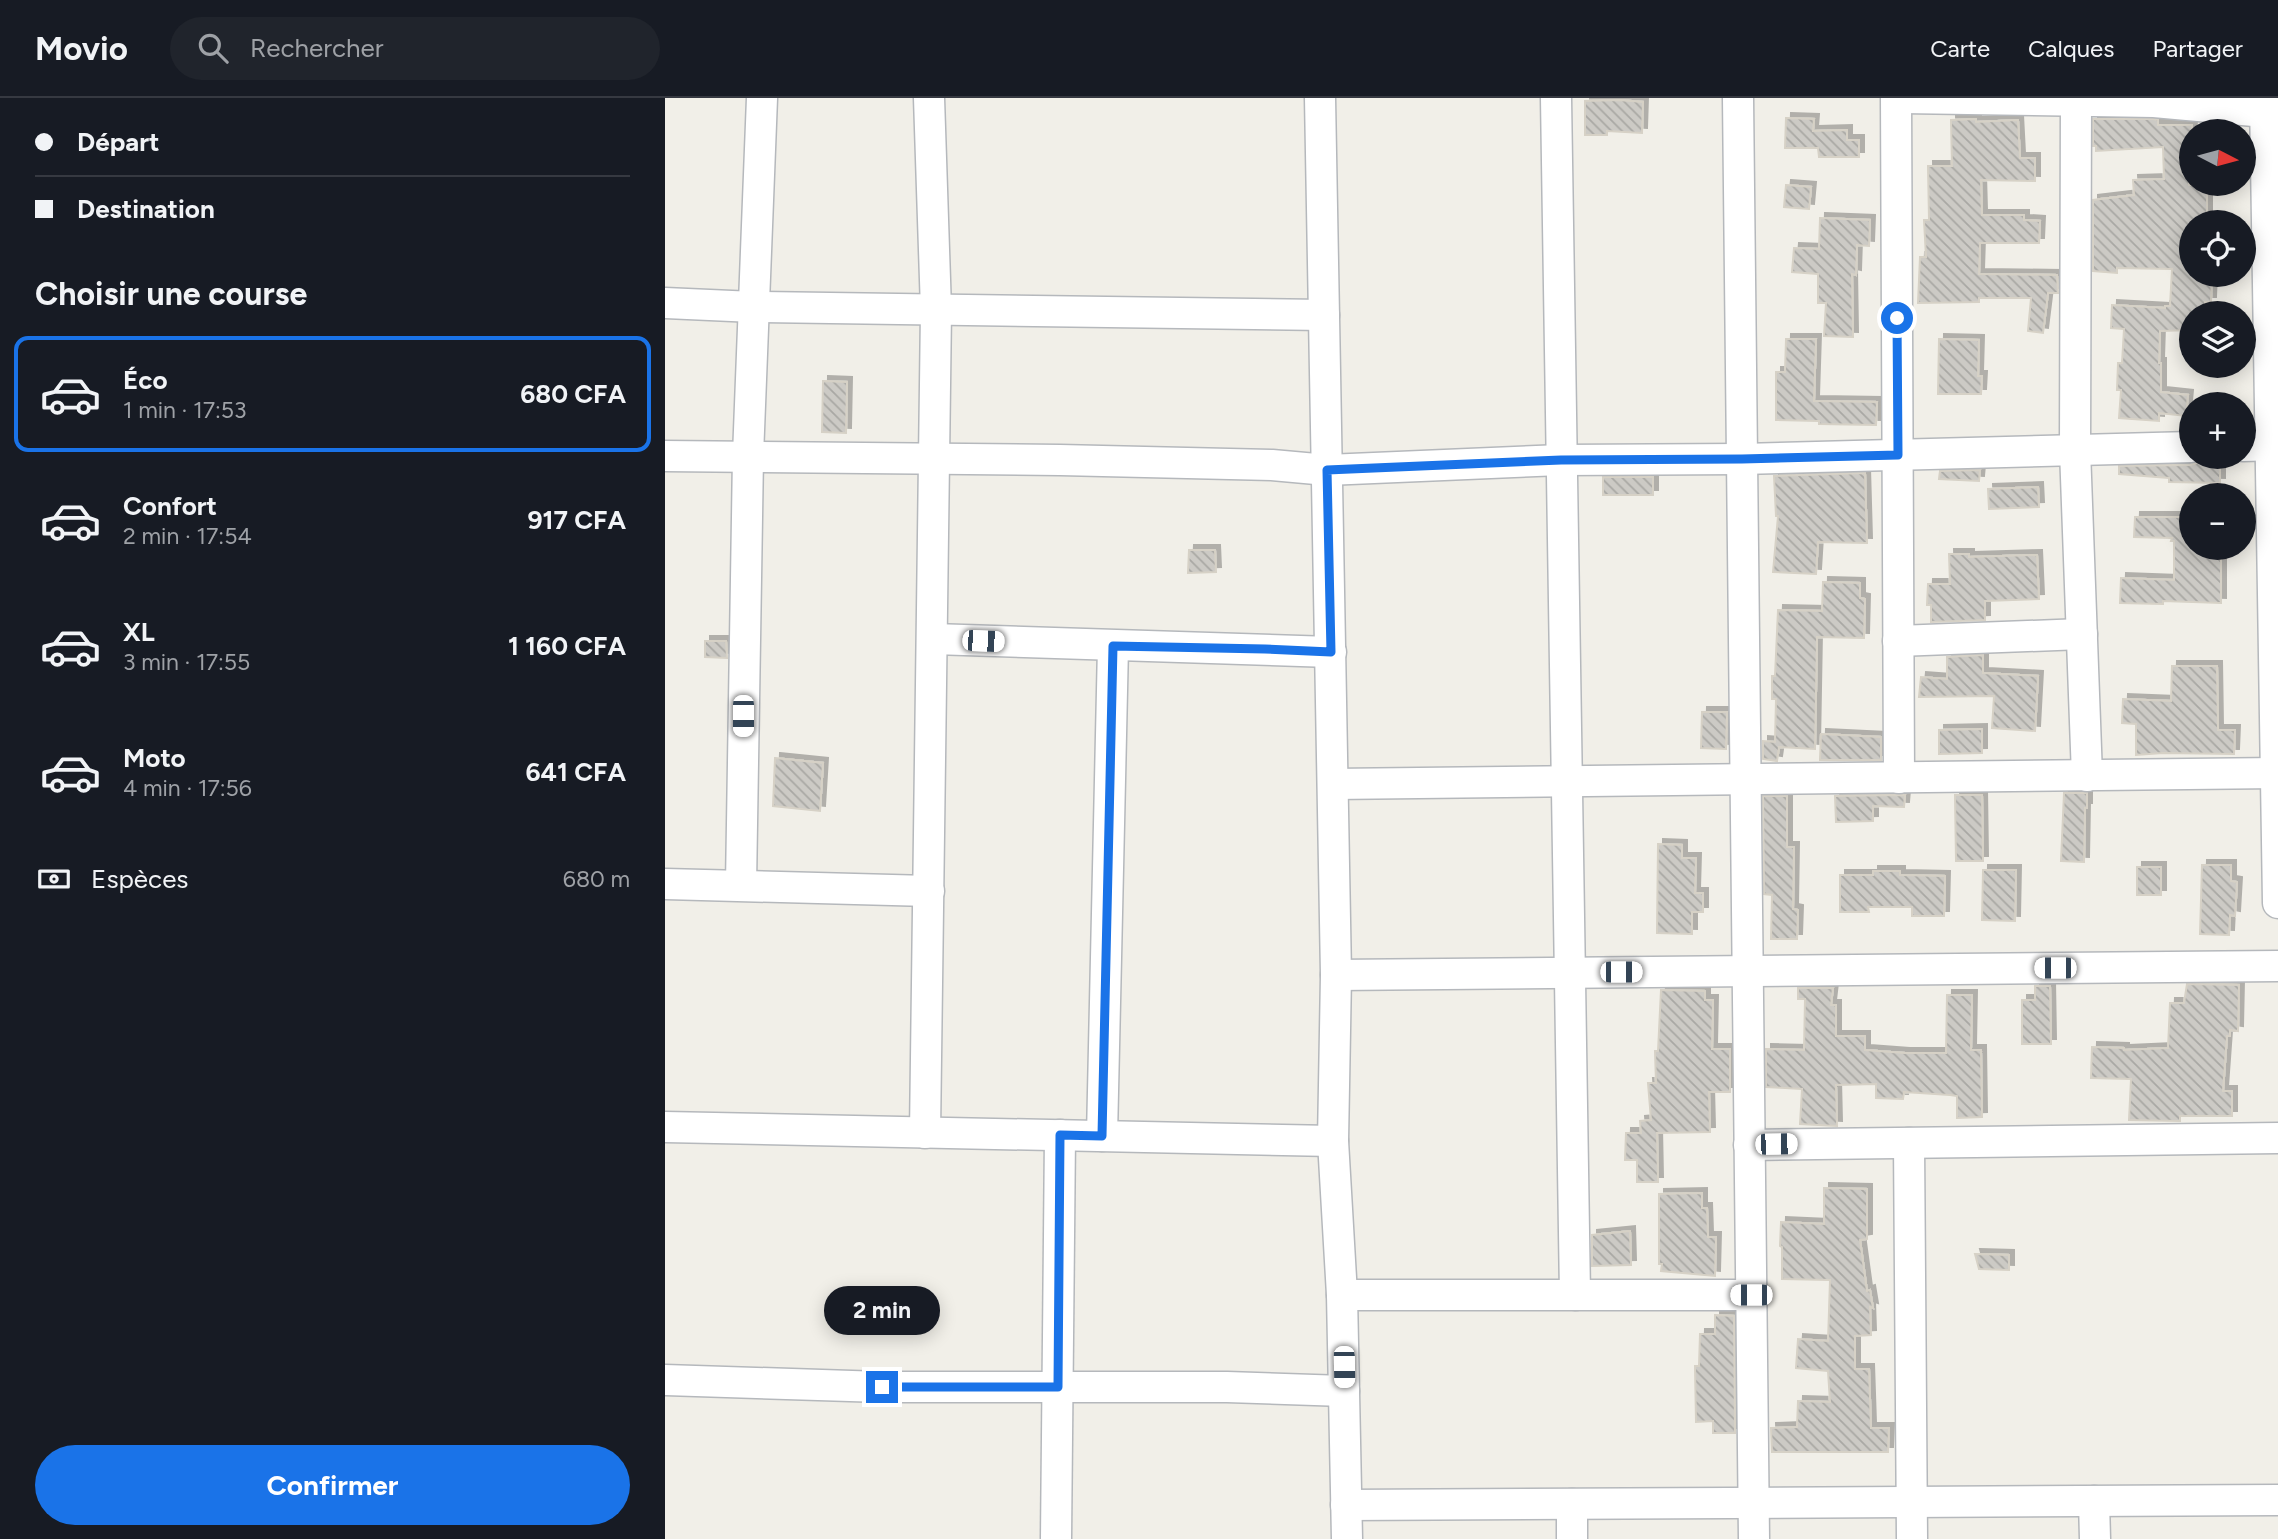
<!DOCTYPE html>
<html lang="fr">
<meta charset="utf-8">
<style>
body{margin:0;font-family:Figtree,sans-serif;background:#20242c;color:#f1f3f6;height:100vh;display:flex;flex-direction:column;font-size:26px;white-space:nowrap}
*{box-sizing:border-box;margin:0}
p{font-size:23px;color:#9ea1a6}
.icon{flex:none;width:38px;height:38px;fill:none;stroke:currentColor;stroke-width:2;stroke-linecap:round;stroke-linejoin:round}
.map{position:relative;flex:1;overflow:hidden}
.details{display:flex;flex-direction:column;background:#171b24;width:665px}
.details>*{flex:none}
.top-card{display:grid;align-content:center;height:154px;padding:0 35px;background:#171b24}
.needle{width:46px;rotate:96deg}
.fabs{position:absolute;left:1514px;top:21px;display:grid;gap:14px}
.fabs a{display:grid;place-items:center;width:77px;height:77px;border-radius:50%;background:#171b24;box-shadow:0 4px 18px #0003;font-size:35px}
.end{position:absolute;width:32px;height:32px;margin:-16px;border:9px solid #1a73e8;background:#fff;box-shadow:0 0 0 4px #fff}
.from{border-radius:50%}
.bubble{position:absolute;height:49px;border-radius:24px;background:#171b24;box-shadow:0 4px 18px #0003;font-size:23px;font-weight:700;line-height:49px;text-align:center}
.car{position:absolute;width:21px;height:42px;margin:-21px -10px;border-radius:9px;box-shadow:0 0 5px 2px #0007;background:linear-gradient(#fff 24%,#345 0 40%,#fff 0 76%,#345 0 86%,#fff 0)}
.top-card b{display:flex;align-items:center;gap:24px;height:66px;font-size:26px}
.top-card b+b{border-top:2px solid #363941}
.top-card i{width:18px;height:18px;background:#f1f3f6}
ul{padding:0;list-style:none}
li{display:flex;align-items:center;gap:21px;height:116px;margin:0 14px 10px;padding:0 21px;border:4px solid transparent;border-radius:14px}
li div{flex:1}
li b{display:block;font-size:26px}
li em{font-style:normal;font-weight:700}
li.selected{border-color:#1a73e8}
li>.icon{width:63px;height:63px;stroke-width:1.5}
h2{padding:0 35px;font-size:32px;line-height:84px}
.pay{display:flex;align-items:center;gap:18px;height:77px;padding:0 35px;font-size:26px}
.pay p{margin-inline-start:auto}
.action{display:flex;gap:14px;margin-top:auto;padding:14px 35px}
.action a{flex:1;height:80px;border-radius:42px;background:#1a73e8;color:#fff;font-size:28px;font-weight:700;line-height:80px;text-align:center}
header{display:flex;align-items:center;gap:42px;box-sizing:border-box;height:98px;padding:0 35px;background:#171b24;border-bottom:2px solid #363941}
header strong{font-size:33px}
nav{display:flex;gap:38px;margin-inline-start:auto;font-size:24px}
.search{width:490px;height:63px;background:#20242c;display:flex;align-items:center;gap:18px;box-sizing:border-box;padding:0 24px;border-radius:38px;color:#9ea1a6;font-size:26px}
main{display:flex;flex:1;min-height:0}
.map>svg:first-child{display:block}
.building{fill:url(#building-back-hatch);stroke:#d6d1c6;stroke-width:2;filter:url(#shadow)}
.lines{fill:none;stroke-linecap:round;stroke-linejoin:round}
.minor-casing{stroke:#b5b8bc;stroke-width:33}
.minor{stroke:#fff;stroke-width:30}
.route{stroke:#1a73e8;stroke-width:9}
</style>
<header>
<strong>Movio</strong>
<div class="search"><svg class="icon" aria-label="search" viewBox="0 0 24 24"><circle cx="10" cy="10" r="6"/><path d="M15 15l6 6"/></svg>Rechercher</div>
<nav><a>Carte</a><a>Calques</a><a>Partager</a></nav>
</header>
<main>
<section class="details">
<div class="top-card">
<b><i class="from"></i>Départ</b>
<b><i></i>Destination</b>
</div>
<h2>Choisir une course</h2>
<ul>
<li class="selected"><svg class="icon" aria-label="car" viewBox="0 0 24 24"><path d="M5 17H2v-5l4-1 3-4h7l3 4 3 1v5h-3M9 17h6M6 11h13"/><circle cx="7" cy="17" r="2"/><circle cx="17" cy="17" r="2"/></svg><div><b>Éco</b><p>1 min · 17:53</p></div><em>680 CFA</em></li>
<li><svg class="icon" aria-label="car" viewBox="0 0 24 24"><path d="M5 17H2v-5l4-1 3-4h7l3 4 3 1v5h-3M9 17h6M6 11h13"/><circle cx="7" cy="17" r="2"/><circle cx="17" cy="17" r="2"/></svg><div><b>Confort</b><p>2 min · 17:54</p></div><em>917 CFA</em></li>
<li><svg class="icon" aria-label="car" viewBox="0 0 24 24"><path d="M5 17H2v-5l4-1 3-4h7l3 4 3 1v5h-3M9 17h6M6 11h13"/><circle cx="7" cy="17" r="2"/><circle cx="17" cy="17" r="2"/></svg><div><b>XL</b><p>3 min · 17:55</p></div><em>1 160 CFA</em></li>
<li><svg class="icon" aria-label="car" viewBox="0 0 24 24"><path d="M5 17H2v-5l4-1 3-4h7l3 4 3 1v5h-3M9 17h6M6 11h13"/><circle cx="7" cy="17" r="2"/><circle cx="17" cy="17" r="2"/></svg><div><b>Moto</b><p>4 min · 17:56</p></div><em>641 CFA</em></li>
</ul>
<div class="pay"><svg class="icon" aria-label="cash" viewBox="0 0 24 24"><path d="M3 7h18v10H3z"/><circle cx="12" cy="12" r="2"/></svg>Espèces<p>680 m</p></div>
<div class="action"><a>Confirmer</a></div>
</section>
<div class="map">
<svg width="1613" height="1441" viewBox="0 0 1613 1441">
<defs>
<pattern id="building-back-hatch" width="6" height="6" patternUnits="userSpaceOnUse" patternTransform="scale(1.75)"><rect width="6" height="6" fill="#cccac5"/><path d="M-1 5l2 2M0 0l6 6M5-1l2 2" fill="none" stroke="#a9a8a4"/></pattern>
<filter id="shadow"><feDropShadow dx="5" dy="-5" stdDeviation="0" flood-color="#0004"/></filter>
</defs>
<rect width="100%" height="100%" fill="#f1efe8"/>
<g class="building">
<polygon points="954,2 978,4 977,35 942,33 942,37 920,37 920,3"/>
<polygon points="1121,20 1149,21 1148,33 1182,32 1182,42 1194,42 1194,59 1154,59 1153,50 1120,50"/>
<polygon points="1311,21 1311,24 1353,22 1355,60 1370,60 1370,83 1316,82 1317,117 1359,117 1359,122 1375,123 1374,145 1315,145 1314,176 1392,177 1393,195 1383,195 1378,235 1363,233 1366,200 1314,200 1314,204 1253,205 1255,159 1261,159 1259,122 1264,122 1263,68 1287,68 1286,22"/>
<polygon points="1428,21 1488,21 1493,22 1493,27 1527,27 1524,87 1542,87 1542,124 1526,124 1526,177 1547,178 1546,204 1540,204 1540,215 1526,215 1526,232 1495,233 1494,265 1496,265 1496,294 1523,297 1521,318 1494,315 1494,323 1454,320 1456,292 1452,292 1453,265 1457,265 1459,231 1446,230 1447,207 1500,210 1500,208 1505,208 1507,171 1452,170 1452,175 1428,173 1428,102 1469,97 1468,82 1499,81 1498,49 1431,53 1431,48 1428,48"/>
<polygon points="1121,87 1146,89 1144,111 1119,109"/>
<polygon points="1155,120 1205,122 1204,148 1192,147 1191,177 1187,176 1188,239 1159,238 1161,205 1153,205 1153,176 1127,174 1129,150 1154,151"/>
<polygon points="1121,241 1151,241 1149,303 1212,304 1211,327 1154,326 1154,323 1111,322 1111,274 1120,274"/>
<polygon points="1274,241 1314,242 1313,278 1317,278 1316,296 1273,296"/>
<polygon points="158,283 182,284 181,335 157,334"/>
<polygon points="1540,359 1555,359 1555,385 1504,384 1504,380 1454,376 1454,368 1526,367 1535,364"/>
<polygon points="1315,372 1314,383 1274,381 1275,373"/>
<polygon points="1200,375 1202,445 1153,444 1151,476 1108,474 1113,418 1111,418 1109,378"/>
<rect x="938" y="379" width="50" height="18"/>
<polygon points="1373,389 1374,409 1324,411 1323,391"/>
<polygon points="1470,419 1526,419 1526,450 1550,450 1550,459 1556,459 1556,505 1498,503 1498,506 1455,505 1456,480 1509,482 1509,443 1506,443 1507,440 1469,439"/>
<polygon points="524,452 550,452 551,474 523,475"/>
<polygon points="1284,456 1304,456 1304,459 1372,457 1374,501 1320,503 1320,522 1266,524 1266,507 1262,507 1263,486 1285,486"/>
<polygon points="1158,484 1195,485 1195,500 1200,501 1199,540 1152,539 1150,651 1114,649 1112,663 1098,661 1098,643 1110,644 1111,601 1107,601 1107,578 1110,578 1113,512 1157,513"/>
<polygon points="40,543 61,543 62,560 40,559"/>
<polygon points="1318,557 1318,575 1373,578 1370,633 1327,630 1329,598 1254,599 1256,579 1282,581 1282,559"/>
<polygon points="1507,568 1552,568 1553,632 1570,632 1569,656 1498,655 1471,657 1471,626 1457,625 1458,601 1506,603"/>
<polygon points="1037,614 1062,614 1061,651 1036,650"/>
<polygon points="1317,631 1317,655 1274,656 1274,632"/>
<polygon points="1156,636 1216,639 1216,662 1155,662"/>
<polygon points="110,660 158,665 155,713 108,708"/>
<polygon points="1399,695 1422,695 1422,710 1420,710 1419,764 1396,763"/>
<polygon points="1240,697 1239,709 1208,708 1208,723 1171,724 1170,698"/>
<polygon points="1290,697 1317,697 1318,763 1291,763"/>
<polygon points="1098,698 1122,698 1122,749 1129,749 1128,811 1133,812 1132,841 1106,841 1107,797 1099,796"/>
<polygon points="993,746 1017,747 1017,760 1031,760 1030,795 1038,795 1038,814 1027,814 1027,836 992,835"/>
<polygon points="1537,767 1566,767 1566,783 1572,784 1570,818 1565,817 1564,837 1535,836"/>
<rect x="1472" y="769" width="24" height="28"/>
<polygon points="1318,772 1351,772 1350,823 1317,822"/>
<polygon points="1208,773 1235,773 1235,777 1280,778 1279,818 1247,818 1247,809 1203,809 1204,814 1175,814 1175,777 1208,777"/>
<polygon points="1522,886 1574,887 1573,933 1565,932 1565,938 1562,938 1558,993 1567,993 1567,1018 1515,1018 1515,1023 1464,1022 1466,981 1426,980 1427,949 1459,950 1459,952 1503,950 1505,905 1519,905"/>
<polygon points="1370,888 1385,888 1386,946 1357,946 1357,902 1370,902"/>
<polygon points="1133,890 1168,890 1166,907 1171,907 1171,938 1200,938 1200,952 1240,955 1281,955 1282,897 1307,897 1306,952 1316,952 1317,1019 1292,1020 1292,998 1285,997 1239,994 1238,1001 1211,1000 1211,986 1171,987 1172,1028 1135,1026 1137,991 1101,989 1101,951 1139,952 1140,901 1133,901"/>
<polygon points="996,892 1040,893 1040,902 1048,902 1047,951 1065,951 1065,994 1044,994 1045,1034 992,1035 993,1084 972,1084 972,1062 960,1062 961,1035 976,1035 975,1023 986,1022 983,985 991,985 990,953 993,953"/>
<polygon points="1159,1090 1202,1091 1202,1141 1195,1142 1202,1193 1205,1192 1208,1210 1205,1209 1206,1237 1190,1238 1190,1271 1204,1271 1206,1330 1224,1330 1223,1354 1107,1354 1106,1330 1132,1329 1133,1303 1165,1304 1163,1273 1131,1270 1133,1241 1163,1243 1165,1182 1117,1181 1117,1149 1115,1148 1116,1124 1159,1126"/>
<polygon points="1037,1095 1037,1110 1042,1110 1043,1139 1051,1139 1050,1178 996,1173 997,1166 994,1166 994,1096"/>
<polygon points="965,1133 966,1167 927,1168 927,1137"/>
<polygon points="1310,1156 1344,1157 1344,1172 1314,1171"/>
<polygon points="1050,1217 1069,1218 1070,1335 1048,1335 1048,1323 1031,1324 1030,1268 1034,1268 1035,1236 1050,1236"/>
</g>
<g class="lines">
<defs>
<g id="minor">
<polyline points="655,0 671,877 668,1043 677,1197 682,1441"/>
<polyline points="891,0 910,1197"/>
<polyline points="1073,0 1089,1441"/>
<polyline points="1231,0 1234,680"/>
<polyline points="1237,0 1489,4 1600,14"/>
<polyline points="1411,0 1410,352 1422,678"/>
<polyline points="1600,0 1613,805"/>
<polyline points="0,205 89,209 659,217"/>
<polyline points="1578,348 1613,347"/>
<polyline points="0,358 395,362 607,367 662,372 896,362 1077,361 1526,349"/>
<polyline points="268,541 666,554"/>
<polyline points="1233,543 1417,536"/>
<polyline points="668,686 1613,675"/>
<polyline points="0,786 264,793"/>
<polyline points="76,787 83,358 97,0"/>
<polyline points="671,877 1613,868"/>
<polyline points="0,1029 668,1043"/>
<polyline points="260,1035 271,212 264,0"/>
<polyline points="437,1038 448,548"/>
<polyline points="1244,1045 1247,1441"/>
<polyline points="1084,1047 1613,1040"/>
<polyline points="677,1197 1086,1197"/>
<polyline points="0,1282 217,1289 562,1289 679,1293"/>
<polyline points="1429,1403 1430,1441"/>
<polyline points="907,1406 907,1441"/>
<polyline points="681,1407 1613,1402"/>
<polyline points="391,1441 395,1037"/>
</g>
</defs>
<use href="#minor" class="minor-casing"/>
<use href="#minor" class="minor"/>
</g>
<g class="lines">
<polyline class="route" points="217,1289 393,1289 395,1037 437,1038 448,548 600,551 666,554 662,372 896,362 1077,361 1233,357 1232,220"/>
</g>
</svg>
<div class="fabs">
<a><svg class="needle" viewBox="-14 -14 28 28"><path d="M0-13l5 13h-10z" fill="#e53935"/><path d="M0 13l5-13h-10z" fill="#9ea1a6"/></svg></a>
<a><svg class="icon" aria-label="locate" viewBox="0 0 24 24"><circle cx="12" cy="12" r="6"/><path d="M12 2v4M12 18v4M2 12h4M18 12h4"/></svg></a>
<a><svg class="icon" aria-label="layers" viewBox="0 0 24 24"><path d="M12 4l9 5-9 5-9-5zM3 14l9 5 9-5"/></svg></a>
<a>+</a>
<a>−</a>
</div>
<i class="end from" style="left:1232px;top:220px"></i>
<i class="end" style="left:217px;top:1289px"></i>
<div class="bubble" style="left:159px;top:1188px;width:116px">2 min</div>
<i class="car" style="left:318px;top:543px;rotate:92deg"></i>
<i class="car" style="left:78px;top:618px;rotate:180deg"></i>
<i class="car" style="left:1390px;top:870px;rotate:270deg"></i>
<i class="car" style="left:956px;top:874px;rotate:90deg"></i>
<i class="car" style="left:1111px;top:1046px;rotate:89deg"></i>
<i class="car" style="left:1086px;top:1197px;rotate:270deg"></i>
<i class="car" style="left:679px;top:1269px;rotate:179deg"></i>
</div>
</main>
